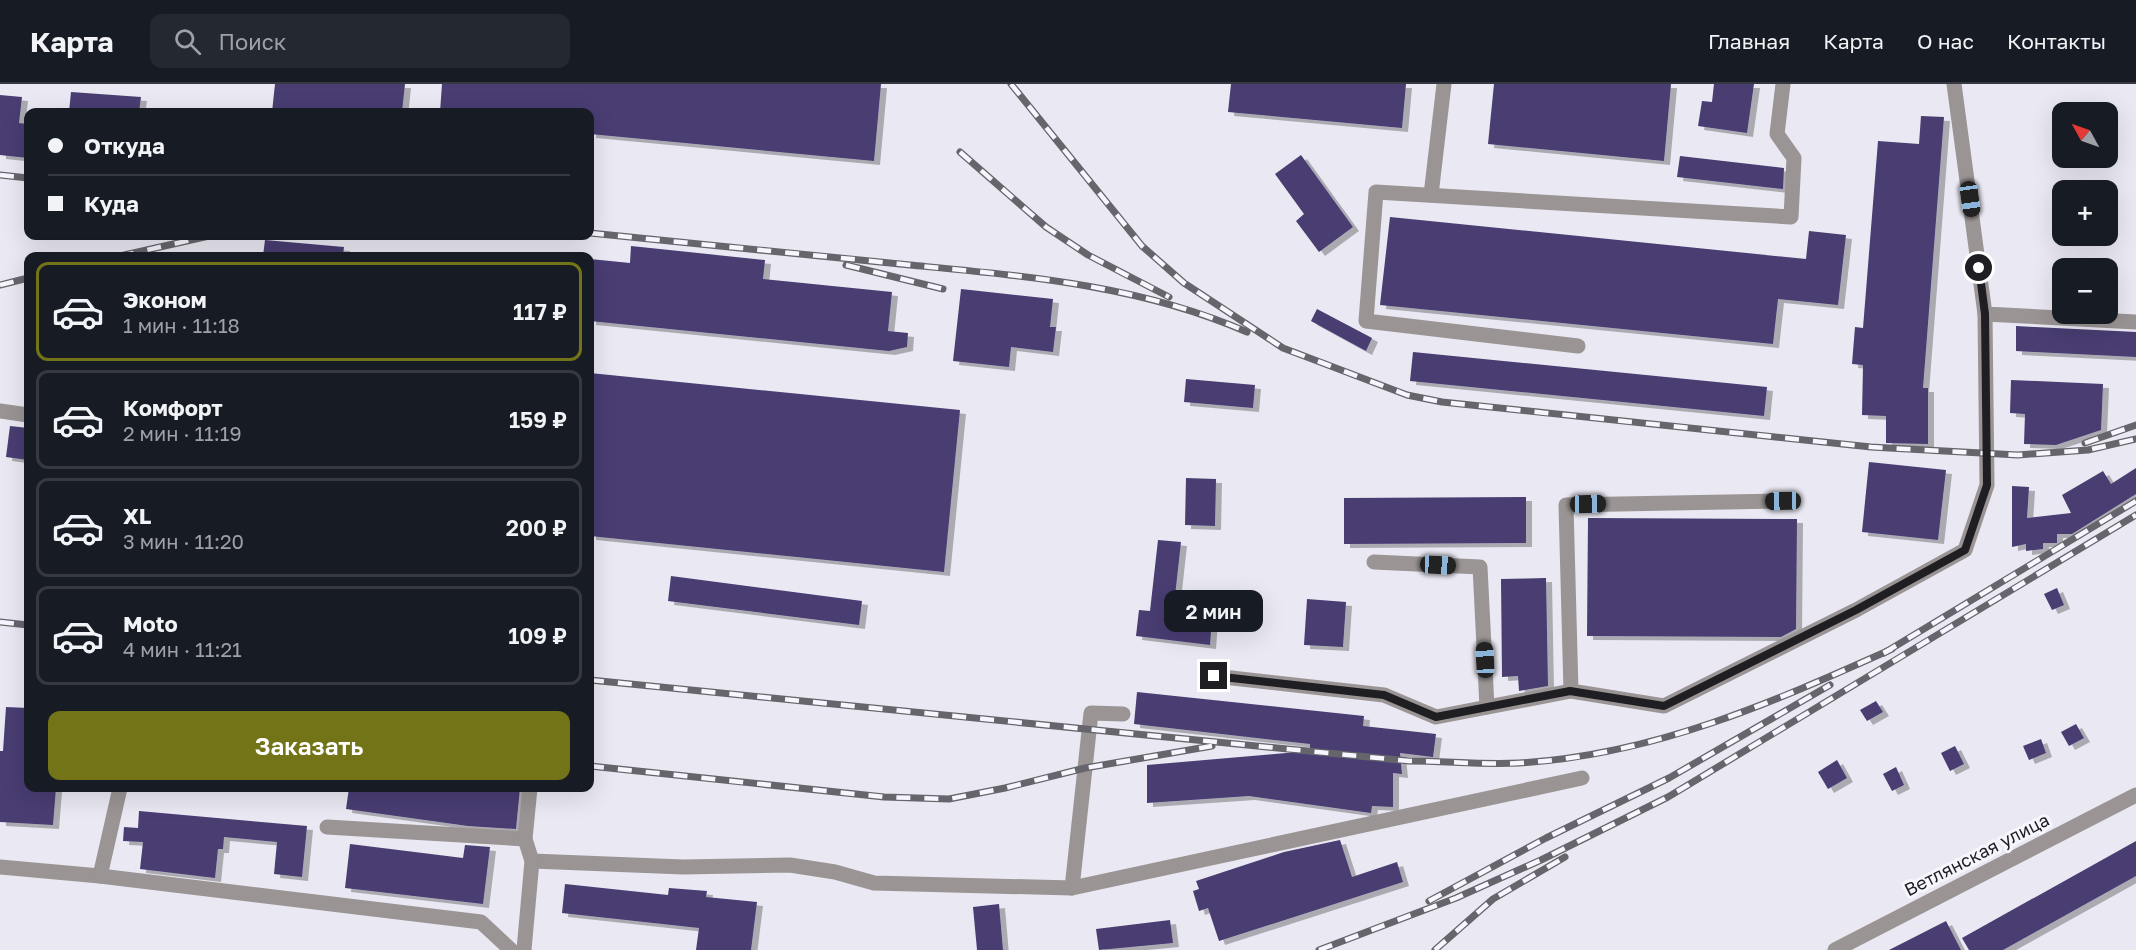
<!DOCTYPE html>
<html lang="ru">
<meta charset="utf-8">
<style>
body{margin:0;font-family:"Golos Text",sans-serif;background:#242831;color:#f1f3f6;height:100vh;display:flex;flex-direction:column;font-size:22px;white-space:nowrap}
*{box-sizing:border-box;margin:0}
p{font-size:20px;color:#9ea1a6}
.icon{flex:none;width:33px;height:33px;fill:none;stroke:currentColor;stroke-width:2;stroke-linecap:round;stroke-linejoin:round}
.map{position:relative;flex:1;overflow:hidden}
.drawer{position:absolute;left:24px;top:168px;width:570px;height:540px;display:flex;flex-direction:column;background:#171b24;border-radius:12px;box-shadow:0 6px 24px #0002}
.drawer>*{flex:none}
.guide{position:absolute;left:24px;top:24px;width:570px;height:132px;border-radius:12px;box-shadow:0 6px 24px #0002;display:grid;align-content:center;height:132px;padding:0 24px;background:#171b24}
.needle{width:39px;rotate:310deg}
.tools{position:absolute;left:2052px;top:18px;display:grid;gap:12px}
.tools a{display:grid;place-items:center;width:66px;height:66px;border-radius:12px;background:#171b24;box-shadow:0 6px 24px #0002;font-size:30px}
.end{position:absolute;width:27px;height:27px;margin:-14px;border:8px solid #1f1e22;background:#fff;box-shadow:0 0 0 3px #fff}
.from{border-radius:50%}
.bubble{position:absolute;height:42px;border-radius:12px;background:#171b24;box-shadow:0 6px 24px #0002;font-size:20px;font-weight:600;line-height:42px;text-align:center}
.car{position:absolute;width:18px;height:36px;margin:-18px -9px;border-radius:8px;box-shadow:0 0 4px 2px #0007;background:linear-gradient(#222 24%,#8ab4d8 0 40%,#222 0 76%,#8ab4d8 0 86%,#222 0)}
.guide b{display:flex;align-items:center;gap:21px;height:57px;font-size:22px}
.guide b+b{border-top:2px solid #363941}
.guide i{width:15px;height:15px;background:#f1f3f6}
ul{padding:10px 0 0;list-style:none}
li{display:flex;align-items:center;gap:18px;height:99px;margin:0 12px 9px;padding:0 12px;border:3px solid #363941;border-radius:12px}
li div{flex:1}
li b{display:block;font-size:22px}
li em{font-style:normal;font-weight:600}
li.on{border-color:#737317}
li>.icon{width:54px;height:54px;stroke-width:1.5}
.action{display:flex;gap:12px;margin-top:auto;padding:12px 24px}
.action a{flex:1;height:69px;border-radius:12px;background:#737317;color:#fff;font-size:24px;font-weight:600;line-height:69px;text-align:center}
header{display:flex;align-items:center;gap:36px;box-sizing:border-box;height:84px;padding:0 30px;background:#171b24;border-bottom:2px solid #363941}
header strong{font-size:28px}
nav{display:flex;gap:33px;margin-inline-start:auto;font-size:21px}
.search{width:420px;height:54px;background:#242831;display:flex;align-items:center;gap:15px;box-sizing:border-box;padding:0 21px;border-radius:12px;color:#9ea1a6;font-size:22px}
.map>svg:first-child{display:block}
.building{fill:#483d72;filter:url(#shadow)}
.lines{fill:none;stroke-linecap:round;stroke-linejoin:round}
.minor{stroke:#9a9494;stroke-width:15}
.rail-casing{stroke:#66656b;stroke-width:7}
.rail{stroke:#f7f6fe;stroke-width:4.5;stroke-dasharray:14;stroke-linecap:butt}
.route{stroke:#1f1e22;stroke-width:8}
.labels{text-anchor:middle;stroke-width:6;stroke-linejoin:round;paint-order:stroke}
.street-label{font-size:18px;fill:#1f1e22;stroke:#f7f6fe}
</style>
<header>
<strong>Карта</strong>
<div class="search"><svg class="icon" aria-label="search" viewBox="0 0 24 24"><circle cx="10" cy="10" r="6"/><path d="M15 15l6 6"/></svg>Поиск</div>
<nav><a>Главная</a><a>Карта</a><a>О нас</a><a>Контакты</a></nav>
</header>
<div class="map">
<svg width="2136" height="866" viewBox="0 0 2136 866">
<defs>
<filter id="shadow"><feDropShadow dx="6" dy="4" stdDeviation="0" flood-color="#0004"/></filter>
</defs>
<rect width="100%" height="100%" fill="#eae8f2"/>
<g class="building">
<polygon points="275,0 405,0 402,28 272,28"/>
<polygon points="442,0 881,0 874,77 590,50 590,28 440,28"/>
<polygon points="1231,0 1406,0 1402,44 1228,28"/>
<polygon points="1494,0 1671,0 1664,77 1488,60"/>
<polygon points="1714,0 1754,0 1747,49 1698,42 1702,17 1712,18"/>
<polygon points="71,8 141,13 139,28 69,28"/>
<polygon points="0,11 22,13 19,39 28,40 28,74 0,71"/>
<polygon points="1921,32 1944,33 1923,304 1928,304 1928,360 1886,359 1886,332 1862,331 1863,281 1852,280 1855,243 1863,244 1878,57 1919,60"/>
<polygon points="1301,71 1353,143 1319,168 1296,137 1304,130 1275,90"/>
<polygon points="1680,72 1784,84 1783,105 1677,93"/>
<polygon points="1390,133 1806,175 1809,147 1846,151 1838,221 1778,215 1773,260 1380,221"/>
<polygon points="265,156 344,163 343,172 263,172"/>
<polygon points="631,162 765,176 763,195 892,208 888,247 908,249 907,263 889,267 590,237 590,175 630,179"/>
<polygon points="961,205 1053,215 1050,243 1056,243 1053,268 1011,263 1009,283 953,277"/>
<polygon points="1317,225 1372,254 1366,267 1311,237"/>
<polygon points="2016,242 2136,248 2136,273 2016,267"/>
<polygon points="1413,268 1767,303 1764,332 1410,297"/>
<polygon points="590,289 960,326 944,488 590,452"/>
<polygon points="1186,295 1255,301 1253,324 1184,318"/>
<polygon points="2011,296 2103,300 2101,346 2056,361 2024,360 2025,330 2010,329"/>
<polygon points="10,342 28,344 28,376 6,373"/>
<polygon points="1869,378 1946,386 1938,456 1862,448"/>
<polygon points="2136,384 2136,410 2072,450 2057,450 2057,459 2043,459 2043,465 2026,467 2026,460 2012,463 2012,402 2029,403 2027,434 2071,429 2062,411 2103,387 2111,400"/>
<polygon points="1186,394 1216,395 1215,442 1185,441"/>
<polygon points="1526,413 1526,459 1344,460 1344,414"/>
<polygon points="1588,434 1797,435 1796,545 1781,553 1587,552"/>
<polygon points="1158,456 1181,458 1173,530 1212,534 1210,561 1136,552 1139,526 1150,527"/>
<polygon points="671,492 862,517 859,541 668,517"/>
<polygon points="1546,494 1548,602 1519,607 1518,592 1502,593 1501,495"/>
<polygon points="2057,504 2064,521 2052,526 2044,510"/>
<polygon points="1307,515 1346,518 1343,563 1304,561"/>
<polygon points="1137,608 1364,632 1363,642 1436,650 1433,673 1400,669 1402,690 1393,689 1393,723 1372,722 1371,729 1249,712 1147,719 1147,681 1310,667 1310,660 1134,640"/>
<polygon points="1876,617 1883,628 1867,637 1860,626"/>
<polygon points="6,623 28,624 28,704 56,704 53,741 0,738 0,667 3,667"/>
<polygon points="2076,640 2084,654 2069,662 2061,648"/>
<polygon points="2041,655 2046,669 2029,676 2023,662"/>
<polygon points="1955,662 1964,680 1950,687 1941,669"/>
<polygon points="1837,676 1847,694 1828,705 1818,688"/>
<polygon points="1896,683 1904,701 1892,707 1883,690"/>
<polygon points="349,704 520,704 516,745 468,742 346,725"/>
<polygon points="139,727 307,742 302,793 274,790 277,758 224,753 223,765 218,765 215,794 140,785 143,758 123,757 124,743 138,744"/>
<polygon points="1340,756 1352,793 1397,778 1403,798 1219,857 1208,824 1199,827 1193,807 1199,805 1196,797 1284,768"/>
<polygon points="2136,757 2136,792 2003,866 1969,866 1962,854"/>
<polygon points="350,760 463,774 465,761 490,763 483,820 345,804"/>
<polygon points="565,800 668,811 669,804 707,807 706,813 757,818 751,866 696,866 699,844 562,829"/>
<polygon points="999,820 1003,866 977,866 973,823"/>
<polygon points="1170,836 1173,859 1099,866 1096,845"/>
<polygon points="1946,837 1961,866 1889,866"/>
</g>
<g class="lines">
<g class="minor">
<polyline points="1954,0 1985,230 2136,238"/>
<polyline points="1431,111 1444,0"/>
<polyline points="1578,262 1366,237 1376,108 1791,133 1794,74 1777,50 1783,0"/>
<polyline points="0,327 28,331"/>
<polyline points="1783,417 1566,421 1571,607 1664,622 1856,526 1965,466 1987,401 1985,230"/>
<polyline points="1374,478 1480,483 1487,623"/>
<polyline points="1214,592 1384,611 1436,633 1571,607"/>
<polyline points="327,743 525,755"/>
<polyline points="532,777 683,783 790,781 835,788 874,799 1072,804 1582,694"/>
<polyline points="0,783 100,792 120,704"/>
<polyline points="100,792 481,838 511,866"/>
<polyline points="1072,804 1091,629 1123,630"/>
<polyline points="524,866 532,777 525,755 530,704"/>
<polyline points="1835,866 2136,711"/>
</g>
<defs>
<g id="rail">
<polyline points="1011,0 1142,162 1184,199 1283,264 1407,311 1442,318 1871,363 2018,371 2088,366 2136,355"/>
<polyline points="960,68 1046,143 1088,171 1169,213"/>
<polyline points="0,91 28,94"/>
<path d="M590,149c107,11 214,21 320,32 115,11 230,20 337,67"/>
<polyline points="120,172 209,152"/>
<polyline points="846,181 943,205"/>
<polyline points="0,201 28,194"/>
<polyline points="2085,359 2136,341"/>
<polyline points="0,538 28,541"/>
<polyline points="1884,569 2136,417"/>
<path d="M590,596l819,81c37,0 74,4 110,2 135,-8 252,-60 373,-114"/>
<polyline points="590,682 884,713 949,715 1005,704 1085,684 1212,662"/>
<polyline points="1429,817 1546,754 1669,694 1830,601"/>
<polyline points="1319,866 1456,814 1541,776 1668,713 2136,431"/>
<polyline points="1435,866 1493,815 1565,773"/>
</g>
</defs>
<use href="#rail" class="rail-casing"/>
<use href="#rail" class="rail"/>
</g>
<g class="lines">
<polyline class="route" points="1214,592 1384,611 1436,633 1570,607 1664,622 1856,526 1965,466 1987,401 1985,230 1979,184"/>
</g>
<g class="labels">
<g class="street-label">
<text transform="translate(1977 771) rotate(-27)" y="6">Ветлянская улица</text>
</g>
</g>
</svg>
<div class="tools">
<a><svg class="needle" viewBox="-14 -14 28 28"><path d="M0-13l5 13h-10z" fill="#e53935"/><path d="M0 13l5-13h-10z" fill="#9ea1a6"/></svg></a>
<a>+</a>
<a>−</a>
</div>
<i class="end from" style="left:1979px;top:184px"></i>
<i class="end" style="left:1214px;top:592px"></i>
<div class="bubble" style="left:1164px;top:506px;width:99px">2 мин</div>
<i class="car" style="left:1970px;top:115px;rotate:172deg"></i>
<i class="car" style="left:1783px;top:417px;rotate:269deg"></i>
<i class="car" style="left:1588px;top:420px;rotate:89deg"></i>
<i class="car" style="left:1438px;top:481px;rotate:93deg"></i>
<i class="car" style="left:1485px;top:576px;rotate:357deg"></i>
<div class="guide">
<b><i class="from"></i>Откуда</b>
<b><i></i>Куда</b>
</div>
<section class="drawer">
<ul>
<li class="on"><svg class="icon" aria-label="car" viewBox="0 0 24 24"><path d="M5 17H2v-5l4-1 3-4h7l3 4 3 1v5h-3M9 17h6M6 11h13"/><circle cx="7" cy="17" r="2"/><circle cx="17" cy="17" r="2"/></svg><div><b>Эконом</b><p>1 мин · 11:18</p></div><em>117 ₽</em></li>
<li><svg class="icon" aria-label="car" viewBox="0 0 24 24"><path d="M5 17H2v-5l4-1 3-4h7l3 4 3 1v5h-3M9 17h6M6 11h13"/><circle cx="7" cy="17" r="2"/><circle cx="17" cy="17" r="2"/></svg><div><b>Комфорт</b><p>2 мин · 11:19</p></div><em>159 ₽</em></li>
<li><svg class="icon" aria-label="car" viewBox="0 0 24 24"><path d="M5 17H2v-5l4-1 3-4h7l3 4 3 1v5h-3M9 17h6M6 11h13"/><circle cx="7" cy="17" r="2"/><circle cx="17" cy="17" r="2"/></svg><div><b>XL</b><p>3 мин · 11:20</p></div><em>200 ₽</em></li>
<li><svg class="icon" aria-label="car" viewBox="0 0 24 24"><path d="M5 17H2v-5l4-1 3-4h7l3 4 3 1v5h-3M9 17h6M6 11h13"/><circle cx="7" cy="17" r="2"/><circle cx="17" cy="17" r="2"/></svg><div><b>Moto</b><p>4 мин · 11:21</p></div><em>109 ₽</em></li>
</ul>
<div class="action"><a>Заказать</a></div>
</section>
</div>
